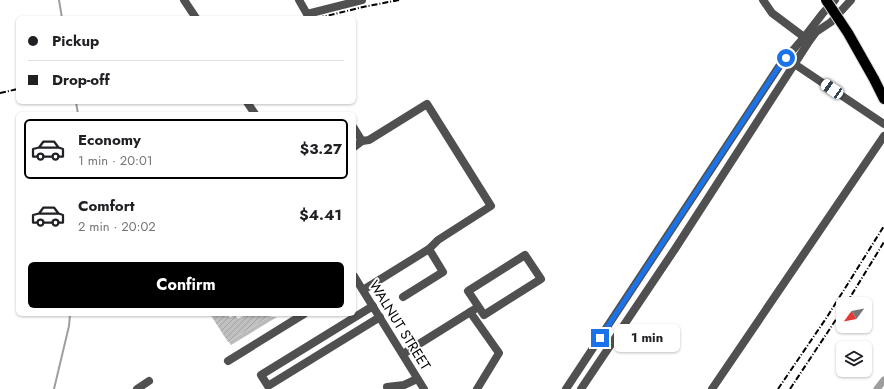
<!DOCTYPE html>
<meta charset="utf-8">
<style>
body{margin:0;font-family:Jost,sans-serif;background:#f2f2f2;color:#202124;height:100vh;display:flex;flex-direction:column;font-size:15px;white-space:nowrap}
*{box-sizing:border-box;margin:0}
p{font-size:13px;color:#757577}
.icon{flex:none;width:22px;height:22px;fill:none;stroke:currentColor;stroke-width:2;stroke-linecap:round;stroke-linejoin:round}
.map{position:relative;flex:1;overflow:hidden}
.drawer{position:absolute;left:16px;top:112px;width:340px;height:204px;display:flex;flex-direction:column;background:#fff;border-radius:6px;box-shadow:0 1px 3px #0004}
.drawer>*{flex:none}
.banner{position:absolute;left:16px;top:16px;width:340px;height:88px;border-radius:6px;box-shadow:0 1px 3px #0004;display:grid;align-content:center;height:88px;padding:0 12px;background:#fff}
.needle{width:26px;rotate:238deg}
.controls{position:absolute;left:836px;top:297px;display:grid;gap:8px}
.controls a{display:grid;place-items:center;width:36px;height:36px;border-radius:6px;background:#fff;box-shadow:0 1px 3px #0004;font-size:20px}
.end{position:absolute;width:18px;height:18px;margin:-9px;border:5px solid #1a73e8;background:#fff;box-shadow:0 0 0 2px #fff}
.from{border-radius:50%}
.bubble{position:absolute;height:28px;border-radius:6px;background:#fff;box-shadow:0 1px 3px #0004;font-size:13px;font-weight:700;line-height:28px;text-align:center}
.car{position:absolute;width:12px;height:24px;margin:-12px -6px;border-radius:5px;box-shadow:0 0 3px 1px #0007;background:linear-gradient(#fff 24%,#345 0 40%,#fff 0 76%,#345 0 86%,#fff 0)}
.banner b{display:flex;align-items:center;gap:14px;height:38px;font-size:15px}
.banner b+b{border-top:1px solid #e0e0e0}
.banner i{width:10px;height:10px;background:#202124}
ul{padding:7px 0 0;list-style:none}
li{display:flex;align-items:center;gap:12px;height:60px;margin:0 8px 6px;padding:0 4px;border:2px solid transparent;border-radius:6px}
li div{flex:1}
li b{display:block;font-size:15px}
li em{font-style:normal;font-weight:700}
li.active{border-color:#000}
li>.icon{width:36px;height:36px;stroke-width:1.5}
.button{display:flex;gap:8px;margin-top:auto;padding:8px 12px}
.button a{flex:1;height:46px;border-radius:6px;background:#000;color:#fff;font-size:16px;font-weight:700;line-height:46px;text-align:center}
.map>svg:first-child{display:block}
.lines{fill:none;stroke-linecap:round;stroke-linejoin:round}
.stream{stroke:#9e9e9e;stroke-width:2}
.canal{stroke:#9e9e9e;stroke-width:7}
.building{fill:url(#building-hatch);filter:url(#shadow)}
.major-casing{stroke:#dbdbdb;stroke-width:12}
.minor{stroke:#505050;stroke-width:8}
.major{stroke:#000;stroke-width:10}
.rail{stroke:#000;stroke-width:2;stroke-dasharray:6 2 1 2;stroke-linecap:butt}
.major-bridge-casing{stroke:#dbdbdb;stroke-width:12;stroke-linecap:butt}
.major-bridge{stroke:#000;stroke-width:10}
.route{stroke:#1a73e8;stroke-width:5}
.labels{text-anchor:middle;stroke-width:3.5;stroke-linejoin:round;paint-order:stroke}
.street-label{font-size:14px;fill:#000;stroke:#fff}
</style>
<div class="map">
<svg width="884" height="389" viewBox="0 0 884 389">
<defs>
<pattern id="building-hatch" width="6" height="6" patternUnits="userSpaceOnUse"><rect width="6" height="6" fill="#c0c0c0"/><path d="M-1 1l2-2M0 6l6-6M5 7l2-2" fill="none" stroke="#a3a3a3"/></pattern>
<filter id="shadow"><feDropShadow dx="3" dy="3" stdDeviation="0" flood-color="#0004"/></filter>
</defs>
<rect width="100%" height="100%" fill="#fff"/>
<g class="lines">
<g class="stream">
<polyline points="59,0 62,18"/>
<polyline points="76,102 78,114"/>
<polyline points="54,389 69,326 70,314"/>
</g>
<polyline class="canal" points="877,389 884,380"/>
</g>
<polygon class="building" points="210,314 227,314 230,318 235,315 238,319 247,314 274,314 228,342"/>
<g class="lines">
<defs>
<polyline id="major" points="874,79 884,99"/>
</defs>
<use href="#major" class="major-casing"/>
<g class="minor">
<polyline points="184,0 196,18"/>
<polyline points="299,0 307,14 362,0"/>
<polyline points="763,0 772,13 804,37"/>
<polyline points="790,61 884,124"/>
<polyline points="247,102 255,114"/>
<polyline points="354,128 362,141 354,147"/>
<polyline points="362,141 369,140 427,104 491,206 438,240 429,249"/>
<polygon points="525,255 541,279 484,315 468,291"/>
<polyline points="354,276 424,389"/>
<polyline points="363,290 429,249 443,272 403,297"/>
<polyline points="373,306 261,375 268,386 380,317"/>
<polyline points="470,312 499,353 477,389"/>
<polyline points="403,354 475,309"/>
<polyline points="228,361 304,314"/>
<polyline points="387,387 404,385 417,379"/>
<polyline points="137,389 149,381"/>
<polyline points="566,389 780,65 806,35 823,13 835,0"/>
<polyline points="581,389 675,249 808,43 816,32 831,22 851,0"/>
<polyline points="712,389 884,136"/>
</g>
<use href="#major" class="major"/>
<g class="rail">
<polyline points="318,18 363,7 399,0"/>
<polyline points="0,93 18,89"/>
<polyline points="846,304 884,242"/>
<polyline points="778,389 827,317 884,226"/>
<polyline points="790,389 843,309"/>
</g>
<defs>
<polyline id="major-bridge" points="826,0 848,33 874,79"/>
</defs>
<use href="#major-bridge" class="major-bridge-casing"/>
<use href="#major-bridge" class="major-bridge"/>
</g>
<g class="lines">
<polyline class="route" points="600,338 780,65 786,58"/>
</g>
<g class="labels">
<g class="street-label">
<text transform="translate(400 325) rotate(58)" y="5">WALNUT STREET</text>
</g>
</g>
</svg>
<div class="controls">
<a><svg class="needle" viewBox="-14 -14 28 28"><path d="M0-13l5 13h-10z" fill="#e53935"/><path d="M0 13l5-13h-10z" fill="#757577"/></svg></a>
<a><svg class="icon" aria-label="layers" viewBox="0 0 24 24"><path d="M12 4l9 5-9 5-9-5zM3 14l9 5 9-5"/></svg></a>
</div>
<i class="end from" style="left:786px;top:58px"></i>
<i class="end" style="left:600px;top:338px"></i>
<div class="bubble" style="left:614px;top:324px;width:66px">1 min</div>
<i class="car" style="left:832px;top:89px;rotate:304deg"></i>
<div class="banner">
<b><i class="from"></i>Pickup</b>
<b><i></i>Drop-off</b>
</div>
<section class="drawer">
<ul>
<li class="active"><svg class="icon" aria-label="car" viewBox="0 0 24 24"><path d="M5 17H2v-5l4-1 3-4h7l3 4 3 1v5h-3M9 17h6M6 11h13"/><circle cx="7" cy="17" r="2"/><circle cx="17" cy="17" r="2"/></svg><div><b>Economy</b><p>1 min · 20:01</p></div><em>$3.27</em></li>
<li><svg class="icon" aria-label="car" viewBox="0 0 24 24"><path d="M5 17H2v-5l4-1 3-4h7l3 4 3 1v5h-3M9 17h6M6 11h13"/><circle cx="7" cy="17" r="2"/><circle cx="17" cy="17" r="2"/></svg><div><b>Comfort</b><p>2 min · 20:02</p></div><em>$4.41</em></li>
</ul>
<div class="button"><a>Confirm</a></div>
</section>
</div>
